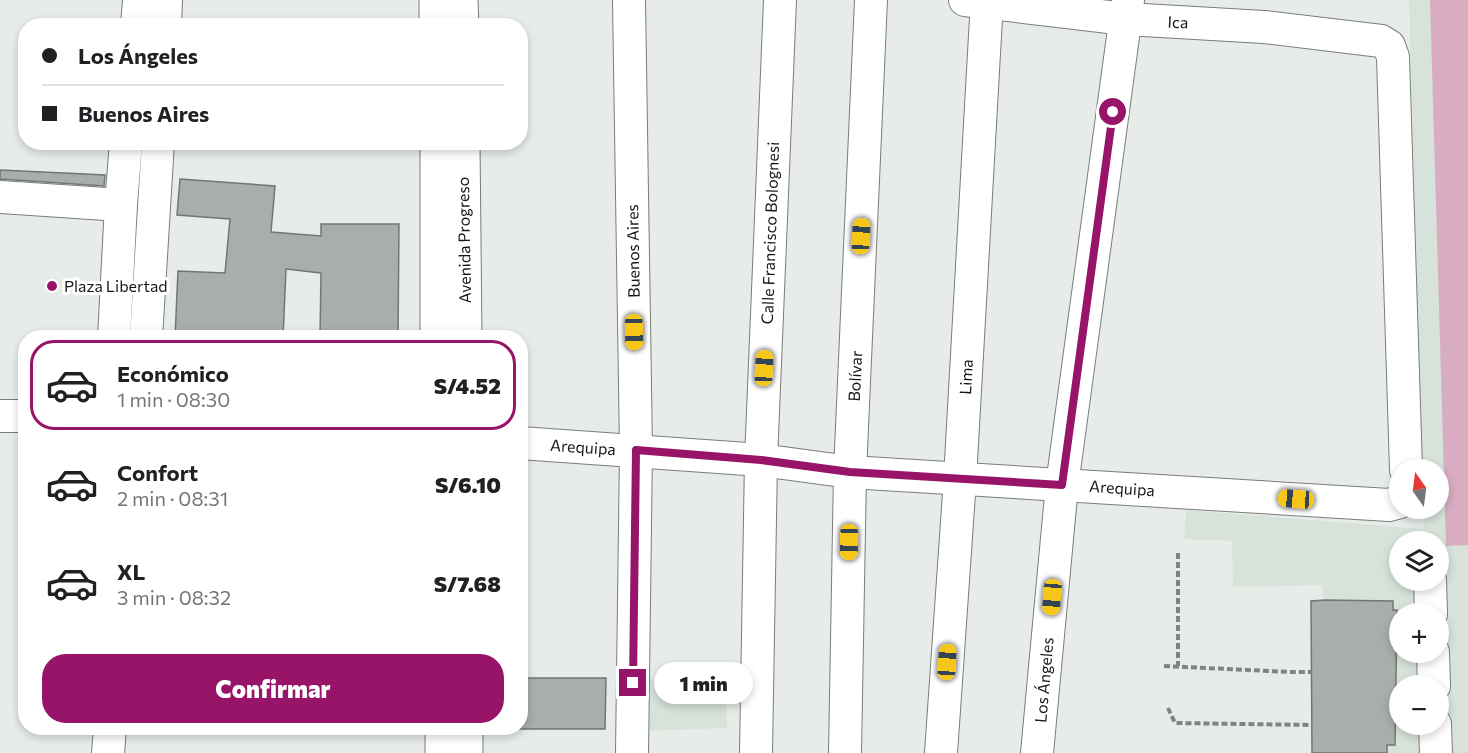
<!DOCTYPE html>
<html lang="es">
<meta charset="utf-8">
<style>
body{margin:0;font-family:Commissioner,sans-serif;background:#f6f6f6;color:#202124;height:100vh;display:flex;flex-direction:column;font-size:22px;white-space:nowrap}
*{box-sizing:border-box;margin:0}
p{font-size:20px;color:#757577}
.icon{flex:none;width:33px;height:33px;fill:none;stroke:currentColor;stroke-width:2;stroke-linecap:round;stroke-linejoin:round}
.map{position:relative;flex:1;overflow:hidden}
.sheet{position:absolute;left:18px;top:330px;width:510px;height:405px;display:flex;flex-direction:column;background:#fff;border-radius:24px;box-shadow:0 3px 9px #0003}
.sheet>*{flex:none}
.guide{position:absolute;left:18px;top:18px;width:510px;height:132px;border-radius:24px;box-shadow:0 3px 9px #0003;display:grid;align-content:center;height:132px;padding:0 24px;background:#fff}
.needle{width:39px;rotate:346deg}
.fabs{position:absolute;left:1389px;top:459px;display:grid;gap:12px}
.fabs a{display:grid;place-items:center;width:60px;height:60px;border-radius:50%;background:#fff;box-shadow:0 3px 9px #0003;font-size:30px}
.end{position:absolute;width:27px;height:27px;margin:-14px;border:8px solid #981469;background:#fff;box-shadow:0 0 0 3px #fff}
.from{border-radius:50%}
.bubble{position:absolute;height:42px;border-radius:21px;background:#fff;box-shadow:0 3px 9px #0003;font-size:20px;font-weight:800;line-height:42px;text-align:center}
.car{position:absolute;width:18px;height:36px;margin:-18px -9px;border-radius:8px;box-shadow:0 0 4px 2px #0007;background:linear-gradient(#f5c518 24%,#345 0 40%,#f5c518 0 76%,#345 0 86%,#f5c518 0)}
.guide b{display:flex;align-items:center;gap:21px;height:57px;font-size:22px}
.guide b+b{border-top:2px solid #e0e0e0}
.guide i{width:15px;height:15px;background:#202124}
ul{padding:10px 0 0;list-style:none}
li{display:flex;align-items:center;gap:18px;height:90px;margin:0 12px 9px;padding:0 12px;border:3px solid transparent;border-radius:24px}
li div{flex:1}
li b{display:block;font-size:22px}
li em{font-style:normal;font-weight:800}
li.on{border-color:#981469}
li>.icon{width:54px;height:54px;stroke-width:1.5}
.button{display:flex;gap:12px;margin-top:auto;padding:12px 24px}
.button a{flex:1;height:69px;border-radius:24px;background:#981469;color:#fff;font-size:24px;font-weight:800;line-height:69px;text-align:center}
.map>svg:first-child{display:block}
.built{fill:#d7e3da;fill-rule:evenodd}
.green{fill:#d8acc1}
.building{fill:#a9aeaa;stroke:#717673;stroke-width:1.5}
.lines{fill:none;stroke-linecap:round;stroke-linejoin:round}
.minor-casing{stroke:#787d7a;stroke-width:34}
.major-casing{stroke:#787d7a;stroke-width:35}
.path{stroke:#808481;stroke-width:4;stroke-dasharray:6 3;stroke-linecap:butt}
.minor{stroke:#fff;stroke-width:32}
.major{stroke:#fff;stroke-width:33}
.route{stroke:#981469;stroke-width:8}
.poi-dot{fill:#981469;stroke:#fff;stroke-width:2}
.labels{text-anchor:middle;stroke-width:6;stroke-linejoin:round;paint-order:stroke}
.street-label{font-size:16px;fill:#161817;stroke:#fff}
.poi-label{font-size:16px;fill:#161817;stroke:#fff;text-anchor:start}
</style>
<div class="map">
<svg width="1468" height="753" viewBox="0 0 1468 753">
<rect width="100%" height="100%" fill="#e7ece8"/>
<g class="built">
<path d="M1409,0h59v753h-156l-1,-152 13,-1 -3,-15 -88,2 -1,-46 -48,-2 2,-29 238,19 -1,-20 15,-1v-38l-16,-1zM1400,542h38v38h-38zM1400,614h38v38h-38zM1400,686h38v38h-38z"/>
<polygon points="725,676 727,728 639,731 637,679"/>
</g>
<polygon class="green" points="1430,0 1468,0 1468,545 1446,546"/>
<g class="building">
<polygon points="0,170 105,175 104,186 0,179"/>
<polygon points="180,179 275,186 271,232 321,236 321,224 399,224 398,338 320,338 321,273 286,269 283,338 175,338 178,271 225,273 230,219 177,215"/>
<polygon points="1325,600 1393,601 1393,610 1397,610 1395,745 1387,745 1387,753 1312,753 1311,601"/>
<polygon points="520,678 606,678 605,729 520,729"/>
</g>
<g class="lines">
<defs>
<g id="minor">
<polyline points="629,0 636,450 632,753"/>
<polyline points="965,0 1126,19 1264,27 1381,41 1389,46 1393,57 1406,470"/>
<polyline points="137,26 139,0"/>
<polyline points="165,26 166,0"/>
<polyline points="0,197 121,205"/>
<polyline points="114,338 121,205 126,142"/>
<polyline points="146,338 158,142"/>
<polyline points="0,416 26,416"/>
<polyline points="520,443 761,460 850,472 1389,505 1400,502"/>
<polyline points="1430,580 1431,614"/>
<polyline points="1433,652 1434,686"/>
<polyline points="1435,724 1436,753"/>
<polyline points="108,753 110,728"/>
<polyline points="756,753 761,460 780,0"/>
<polyline points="845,753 850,472 871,0"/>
<polyline points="941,753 960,479 987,0"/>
<polyline points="1037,753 1062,485 1128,0"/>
</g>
<g id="major">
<polyline points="436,0 436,26"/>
<polyline points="461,0 462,26"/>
<polyline points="437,142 437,338"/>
<polyline points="463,142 465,338"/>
<polyline points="442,728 442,753"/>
<polyline points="466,753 466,728"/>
</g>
</defs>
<use href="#minor" class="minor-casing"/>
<use href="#major" class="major-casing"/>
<g class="path">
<polyline points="1178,553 1178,666"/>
<polyline points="1164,666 1290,672 1312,672"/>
<polyline points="1168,708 1175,723 1312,725"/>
</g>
<use href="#minor" class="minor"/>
<use href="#major" class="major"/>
</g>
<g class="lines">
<polyline class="route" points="633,683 636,450 761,460 850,472 1062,485 1113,112"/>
</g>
<circle class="poi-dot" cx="52" cy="286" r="6"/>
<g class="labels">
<g class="street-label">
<text transform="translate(1178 22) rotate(3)" y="6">Ica</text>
<text transform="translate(770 233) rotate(-88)" y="6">Calle Francisco Bolognesi</text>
<text transform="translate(464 240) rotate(-91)" y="6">Avenida Progreso</text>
<text transform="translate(633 251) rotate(-91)" y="6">Buenos Aires</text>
<text transform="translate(855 376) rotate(-87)" y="6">Bolívar</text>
<text transform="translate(966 377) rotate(-87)" y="6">Lima</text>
<text transform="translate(583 447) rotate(4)" y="6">Arequipa</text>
<text transform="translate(1122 488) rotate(4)" y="6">Arequipa</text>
<text transform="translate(1044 680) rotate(-85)" y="6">Los Ángeles</text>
</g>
<g class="poi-label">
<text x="64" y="292">Plaza Libertad</text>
</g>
</g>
</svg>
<div class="fabs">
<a><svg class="needle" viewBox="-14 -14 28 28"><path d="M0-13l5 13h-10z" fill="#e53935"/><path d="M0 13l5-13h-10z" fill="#757577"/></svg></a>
<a><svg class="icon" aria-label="layers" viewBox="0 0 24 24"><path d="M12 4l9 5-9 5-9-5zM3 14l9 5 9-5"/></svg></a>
<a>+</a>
<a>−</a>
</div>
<i class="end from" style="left:1113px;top:112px"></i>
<i class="end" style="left:633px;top:683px"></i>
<div class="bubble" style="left:654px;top:662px;width:99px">1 min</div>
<i class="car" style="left:861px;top:236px;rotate:3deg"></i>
<i class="car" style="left:634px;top:332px;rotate:179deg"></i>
<i class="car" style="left:764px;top:368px;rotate:3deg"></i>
<i class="car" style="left:1296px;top:499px;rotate:274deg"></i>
<i class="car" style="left:849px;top:542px;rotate:181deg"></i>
<i class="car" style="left:1052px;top:597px;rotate:185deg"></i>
<i class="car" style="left:947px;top:662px;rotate:4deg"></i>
<div class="guide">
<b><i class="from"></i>Los Ángeles</b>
<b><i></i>Buenos Aires</b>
</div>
<section class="sheet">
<ul>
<li class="on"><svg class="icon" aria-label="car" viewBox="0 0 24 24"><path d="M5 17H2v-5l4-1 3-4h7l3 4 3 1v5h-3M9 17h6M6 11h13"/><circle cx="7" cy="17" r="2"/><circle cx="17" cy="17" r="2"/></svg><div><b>Económico</b><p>1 min · 08:30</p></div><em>S/4.52</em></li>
<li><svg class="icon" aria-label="car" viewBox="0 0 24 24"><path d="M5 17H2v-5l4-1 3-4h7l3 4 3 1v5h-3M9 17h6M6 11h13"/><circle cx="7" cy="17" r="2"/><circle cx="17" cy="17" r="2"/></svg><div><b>Confort</b><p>2 min · 08:31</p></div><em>S/6.10</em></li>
<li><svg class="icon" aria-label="car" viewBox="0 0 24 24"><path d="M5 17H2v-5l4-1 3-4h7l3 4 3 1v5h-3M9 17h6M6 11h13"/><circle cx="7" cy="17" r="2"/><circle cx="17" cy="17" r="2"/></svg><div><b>XL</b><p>3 min · 08:32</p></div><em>S/7.68</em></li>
</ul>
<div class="button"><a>Confirmar</a></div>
</section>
</div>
